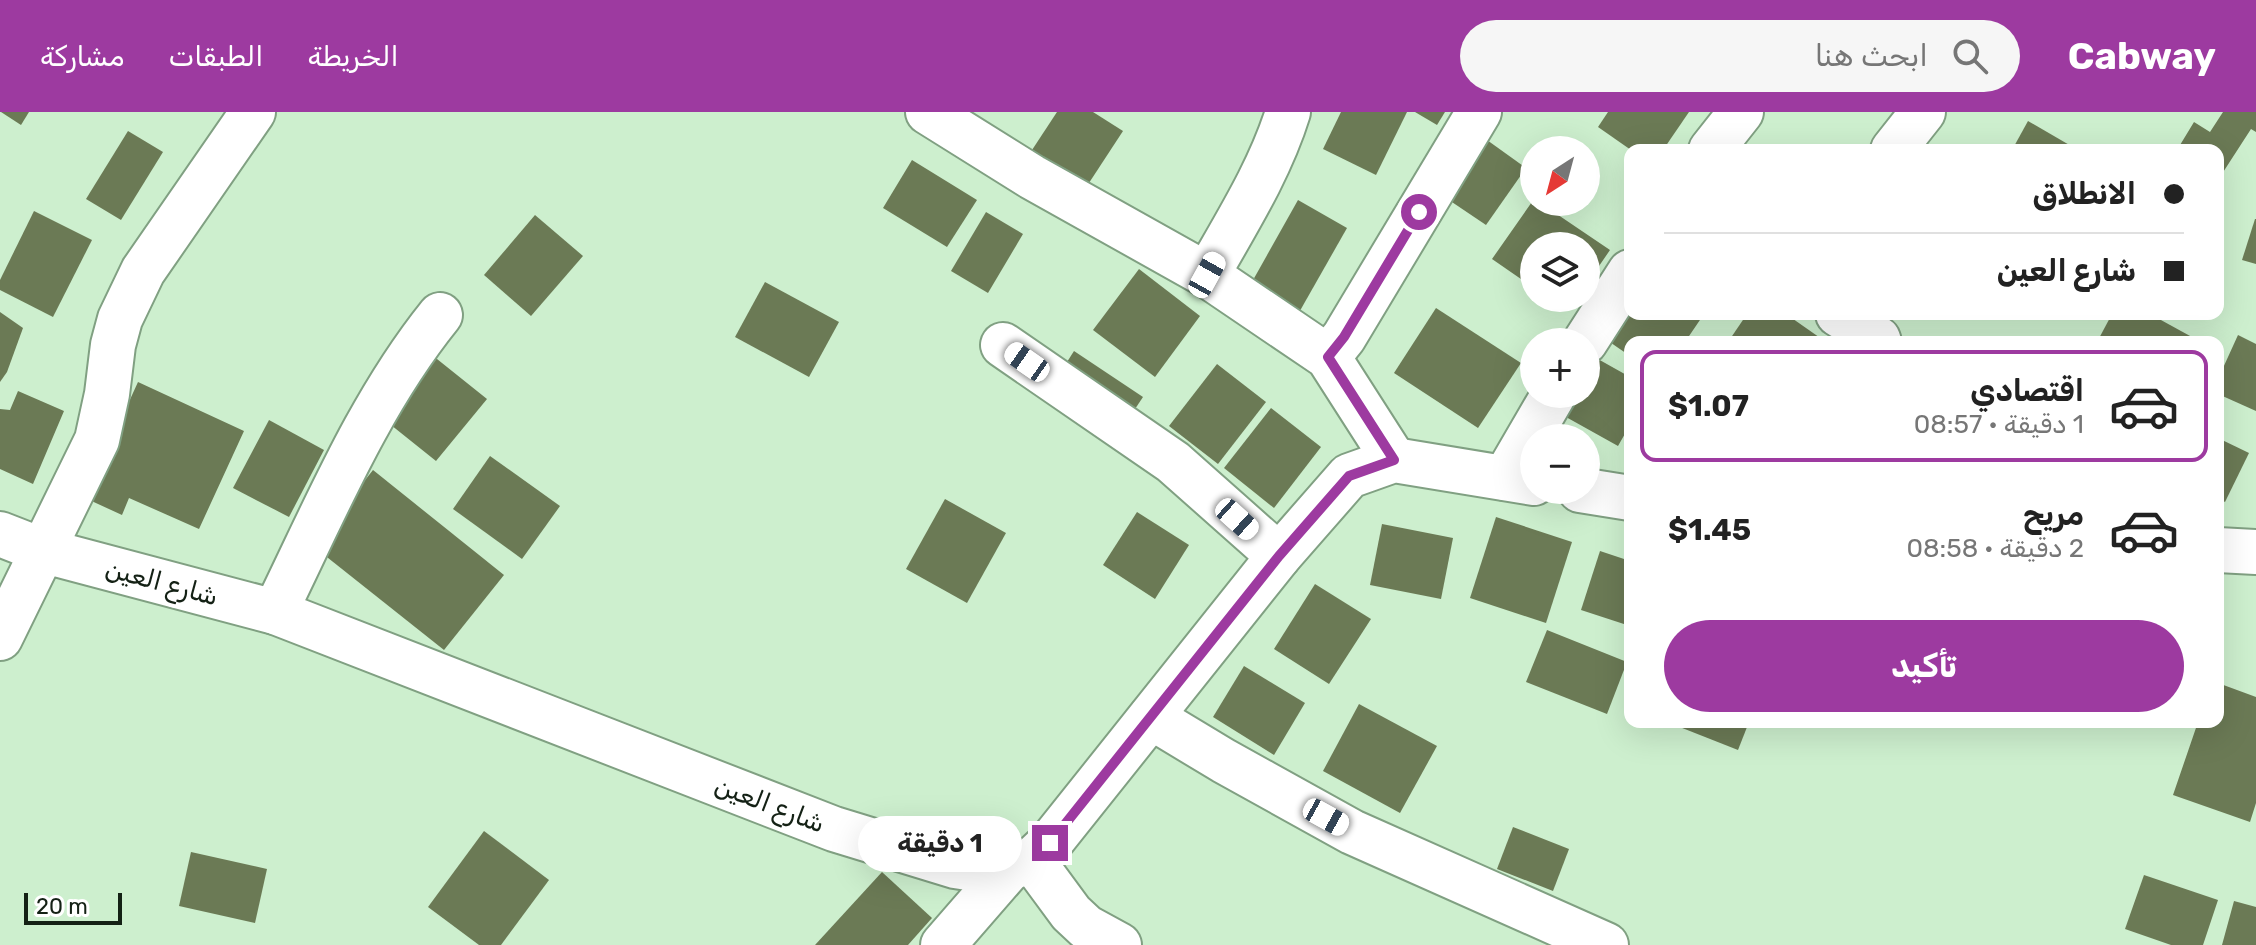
<!DOCTYPE html>
<html lang="ar">
<meta charset="utf-8">
<style>
body{margin:0;font-family:Rubik,"Noto Sans Arabic",sans-serif;background:#f6f6f6;color:#222;direction:rtl;height:100vh;display:flex;flex-direction:column;font-size:30px;white-space:nowrap}
*{box-sizing:border-box;margin:0}
p{font-size:26px;color:#767676}
.icon{flex:none;width:44px;height:44px;fill:none;stroke:currentColor;stroke-width:2;stroke-linecap:round;stroke-linejoin:round}
.map{position:relative;flex:1;overflow:hidden;direction:ltr}
.sheet{position:absolute;left:1624px;top:224px;width:600px;height:392px;display:flex;flex-direction:column;background:#fff;border-radius:16px;box-shadow:0 8px 32px #0002;direction:rtl}
.sheet>*{flex:none}
.top-card{position:absolute;left:1624px;top:32px;width:600px;height:176px;border-radius:16px;box-shadow:0 8px 32px #0002;direction:rtl;display:grid;align-content:center;height:176px;padding:0 40px;background:#fff}
.needle{width:52px;rotate:216deg}
.tools{position:absolute;left:1520px;top:24px;display:grid;gap:16px}
.tools a{display:grid;place-items:center;width:80px;height:80px;border-radius:50%;background:#fff;box-shadow:0 8px 32px #0002;font-size:40px}
.scale{position:absolute;left:24px;bottom:20px;width:98px;box-sizing:border-box;padding-left:8px;border:4px solid #142115;border-top:0;font-size:22px;line-height:28px;white-space:nowrap;color:#142115;-webkit-text-stroke:6px #fff;paint-order:stroke}
.end{position:absolute;width:36px;height:36px;margin:-18px;border:10px solid #9d3aa0;background:#fff;box-shadow:0 0 0 4px #fff}
.from{border-radius:50%}
.bubble{position:absolute;height:56px;border-radius:28px;background:#fff;box-shadow:0 8px 32px #0002;font-size:26px;font-weight:700;line-height:56px;text-align:center;direction:rtl}
.car{position:absolute;width:24px;height:48px;margin:-24px -12px;border-radius:10px;box-shadow:0 0 6px 2px #0007;background:linear-gradient(#fff 24%,#345 0 40%,#fff 0 76%,#345 0 86%,#fff 0)}
.top-card b{display:flex;align-items:center;gap:28px;height:76px;font-size:30px}
.top-card b+b{border-top:2px solid #e0e0e0}
.top-card i{width:20px;height:20px;background:#222}
ul{padding:14px 0 0;list-style:none}
li{display:flex;align-items:center;gap:24px;height:112px;margin:0 16px 12px;padding:0 24px;border:4px solid transparent;border-radius:16px}
li div{flex:1}
li b{display:block;font-size:30px}
li em{font-style:normal;font-weight:700}
li.active{border-color:#9d3aa0}
li>.icon{width:72px;height:72px;stroke-width:1.5}
.action{display:flex;gap:16px;margin-top:auto;padding:16px 40px}
.action a{flex:1;height:92px;border-radius:48px;background:#9d3aa0;color:#fff;font-size:32px;font-weight:700;line-height:92px;text-align:center}
header{display:flex;align-items:center;gap:48px;box-sizing:border-box;height:112px;padding:0 40px;background:#9d3aa0;color:#fff}
header strong{font-size:38px}
nav{display:flex;gap:44px;margin-inline-start:auto;font-size:28px}
.search{width:560px;height:72px;background:#f6f6f6;display:flex;align-items:center;gap:20px;box-sizing:border-box;padding:0 28px;border-radius:44px;color:#767676;font-size:30px}
.map>svg:first-child{display:block}
.building{fill:#6b7a55}
.lines{fill:none;stroke-linecap:round;stroke-linejoin:round}
.minor-casing{stroke:#80a082;stroke-width:48}
.minor{stroke:#fff;stroke-width:44}
.route{stroke:#9d3aa0;stroke-width:10}
.labels{text-anchor:middle;stroke-width:7;stroke-linejoin:round;paint-order:stroke}
.street-label{font-size:26px;fill:#142115;stroke:#fff}
</style>
<header>
<strong>Cabway</strong>
<div class="search"><svg class="icon" aria-label="search" viewBox="0 0 24 24"><circle cx="10" cy="10" r="6"/><path d="M15 15l6 6"/></svg>ابحث هنا</div>
<nav><a>الخريطة</a><a>الطبقات</a><a>مشاركة</a></nav>
</header>
<div class="map">
<svg width="2256" height="833" viewBox="0 0 2256 833">
<rect width="100%" height="100%" fill="#cdefce"/>
<g class="building">
<polygon points="1,0 29,0 21,13"/>
<polygon points="1057,0 1093,0 1123,19 1087,74 1032,38"/>
<polygon points="1341,0 1407,0 1376,63 1323,37"/>
<polygon points="1415,0 1445,0 1437,13"/>
<polygon points="1608,0 1689,0 1663,38 1631,38 1598,15"/>
<polygon points="2223,0 2256,0 2256,20 2251,17 2218,68 2218,38 2177,38 2194,10 2210,20"/>
<polygon points="2028,9 2078,38 2012,38"/>
<polygon points="128,19 163,40 121,108 86,87"/>
<polygon points="1480,23 1526,56 1486,113 1440,82"/>
<polygon points="912,48 977,88 947,135 883,96"/>
<polygon points="1534,87 1534,90 1539,90 1610,138 1586,173 1586,134 1534,134 1534,176 1492,147"/>
<polygon points="1298,88 1347,116 1297,204 1248,177"/>
<polygon points="34,99 92,128 53,205 0,178 0,168"/>
<polygon points="986,100 1023,122 988,181 951,159"/>
<polygon points="535,103 583,144 531,204 484,163"/>
<polygon points="2255,107 2256,107 2256,152 2242,148"/>
<polygon points="1139,157 1200,204 1155,265 1093,218"/>
<polygon points="765,170 839,210 809,265 735,225"/>
<polygon points="1630,181 1630,202 1704,202 1685,230 1630,230 1630,244 1601,224"/>
<polygon points="1549,186 1577,186 1568,199"/>
<polygon points="1436,196 1521,251 1478,316 1394,261"/>
<polygon points="0,200 23,216 7,260 0,270"/>
<polygon points="1747,202 1786,202 1826,230 1728,230"/>
<polygon points="2112,202 2150,202 2201,230 2097,230"/>
<polygon points="2238,223 2256,232 2256,299 2218,282 2218,267"/>
<polygon points="427,239 487,287 436,349 376,301"/>
<polygon points="1074,239 1143,285 1129,306 1060,261"/>
<polygon points="1589,242 1630,265 1630,313 1618,334 1557,300 1567,282 1586,282 1586,248"/>
<polygon points="1217,252 1266,290 1218,352 1169,314"/>
<polygon points="138,270 244,319 199,417 129,386 122,403 85,386"/>
<polygon points="18,279 64,299 33,372 0,357 0,297 10,298"/>
<polygon points="1271,296 1321,335 1274,396 1224,356"/>
<polygon points="269,308 324,338 289,405 233,376"/>
<polygon points="2218,326 2249,341 2225,390 2218,386"/>
<polygon points="490,344 560,394 522,447 453,397"/>
<polygon points="373,358 504,463 444,538 313,434"/>
<polygon points="945,387 1006,421 967,491 906,457"/>
<polygon points="1137,400 1189,433 1155,487 1103,453"/>
<polygon points="1496,405 1572,430 1546,511 1470,486"/>
<polygon points="1382,412 1453,426 1441,487 1370,473"/>
<polygon points="1600,439 1630,449 1630,514 1581,498"/>
<polygon points="1315,472 1371,507 1329,572 1274,537"/>
<polygon points="1547,518 1627,550 1607,602 1526,570"/>
<polygon points="1244,554 1305,591 1274,643 1213,605"/>
<polygon points="2218,571 2256,585 2256,691 2250,710 2173,683 2198,610 2218,610"/>
<polygon points="1359,592 1437,634 1400,701 1323,659"/>
<polygon points="1667,610 1749,610 1738,638"/>
<polygon points="1513,715 1569,737 1553,779 1497,757"/>
<polygon points="484,719 549,768 501,833 479,833 428,795"/>
<polygon points="191,740 267,757 255,811 179,794"/>
<polygon points="882,760 932,806 908,833 815,833"/>
<polygon points="2144,763 2218,788 2203,833 2171,833 2125,817"/>
<polygon points="2234,789 2256,795 2256,833 2222,833"/>
</g>
<g class="lines">
<defs>
<g id="minor">
<polyline points="928,0 1032,65 1207,163 1328,245 1394,348"/>
<polyline points="1711,38 1741,0"/>
<polyline points="1893,38 1923,0"/>
<path d="M1207,163c30,-53 63,-105 81,-163"/>
<polyline points="1838,202 1878,227 1879,230"/>
<polyline points="1585,230 1630,160"/>
<polyline points="1003,233 1173,350 1279,444"/>
<polyline points="1328,245 1344,225 1479,0"/>
<polyline points="1505,366 1554,282"/>
<polyline points="1580,378 1630,386"/>
<polyline points="0,422 41,438 275,500 834,717 955,754 988,759 1010,756 1032,748 1050,731 1279,444 1349,364 1394,348 1534,371"/>
<polyline points="2218,438 2256,440"/>
<path d="M275,500c50,-102 94,-209 165,-297"/>
<polyline points="0,526 97,328 107,282 113,233 120,207 143,159 253,0"/>
<polyline points="1151,605 1224,649 1352,720 1606,833"/>
<polyline points="1032,748 1071,801 1086,815 1119,833"/>
<polyline points="943,833 1010,756"/>
</g>
</defs>
<use href="#minor" class="minor-casing"/>
<use href="#minor" class="minor"/>
</g>
<g class="lines">
<polyline class="route" points="1050,731 1279,444 1349,364 1394,348 1328,245 1344,225 1419,100"/>
</g>
<g class="labels">
<g class="street-label">
<text transform="translate(162 470) rotate(15)" y="9">شارع العين</text>
<text transform="translate(770 692) rotate(21)" y="9">شارع العين</text>
</g>
</g>
</svg>
<div class="tools">
<a><svg class="needle" viewBox="-14 -14 28 28"><path d="M0-13l5 13h-10z" fill="#e53935"/><path d="M0 13l5-13h-10z" fill="#767676"/></svg></a>
<a><svg class="icon" aria-label="layers" viewBox="0 0 24 24"><path d="M12 4l9 5-9 5-9-5zM3 14l9 5 9-5"/></svg></a>
<a>+</a>
<a>−</a>
</div>
<div class="scale">20 m</div>
<i class="end from" style="left:1419px;top:100px"></i>
<i class="end" style="left:1050px;top:731px"></i>
<div class="bubble" style="left:858px;top:704px;width:164px">1 دقيقة</div>
<i class="car" style="left:1207px;top:163px;rotate:29deg"></i>
<i class="car" style="left:1027px;top:250px;rotate:305deg"></i>
<i class="car" style="left:1237px;top:407px;rotate:132deg"></i>
<i class="car" style="left:1326px;top:705px;rotate:119deg"></i>
<div class="top-card">
<b><i class="from"></i>الانطلاق</b>
<b><i></i>شارع العين</b>
</div>
<section class="sheet">
<ul>
<li class="active"><svg class="icon" aria-label="car" viewBox="0 0 24 24"><path d="M5 17H2v-5l4-1 3-4h7l3 4 3 1v5h-3M9 17h6M6 11h13"/><circle cx="7" cy="17" r="2"/><circle cx="17" cy="17" r="2"/></svg><div><b>اقتصادي</b><p>1 دقيقة · 08:57</p></div><em>$1.07</em></li>
<li><svg class="icon" aria-label="car" viewBox="0 0 24 24"><path d="M5 17H2v-5l4-1 3-4h7l3 4 3 1v5h-3M9 17h6M6 11h13"/><circle cx="7" cy="17" r="2"/><circle cx="17" cy="17" r="2"/></svg><div><b>مريح</b><p>2 دقيقة · 08:58</p></div><em>$1.45</em></li>
</ul>
<div class="action"><a>تأكيد</a></div>
</section>
</div>
